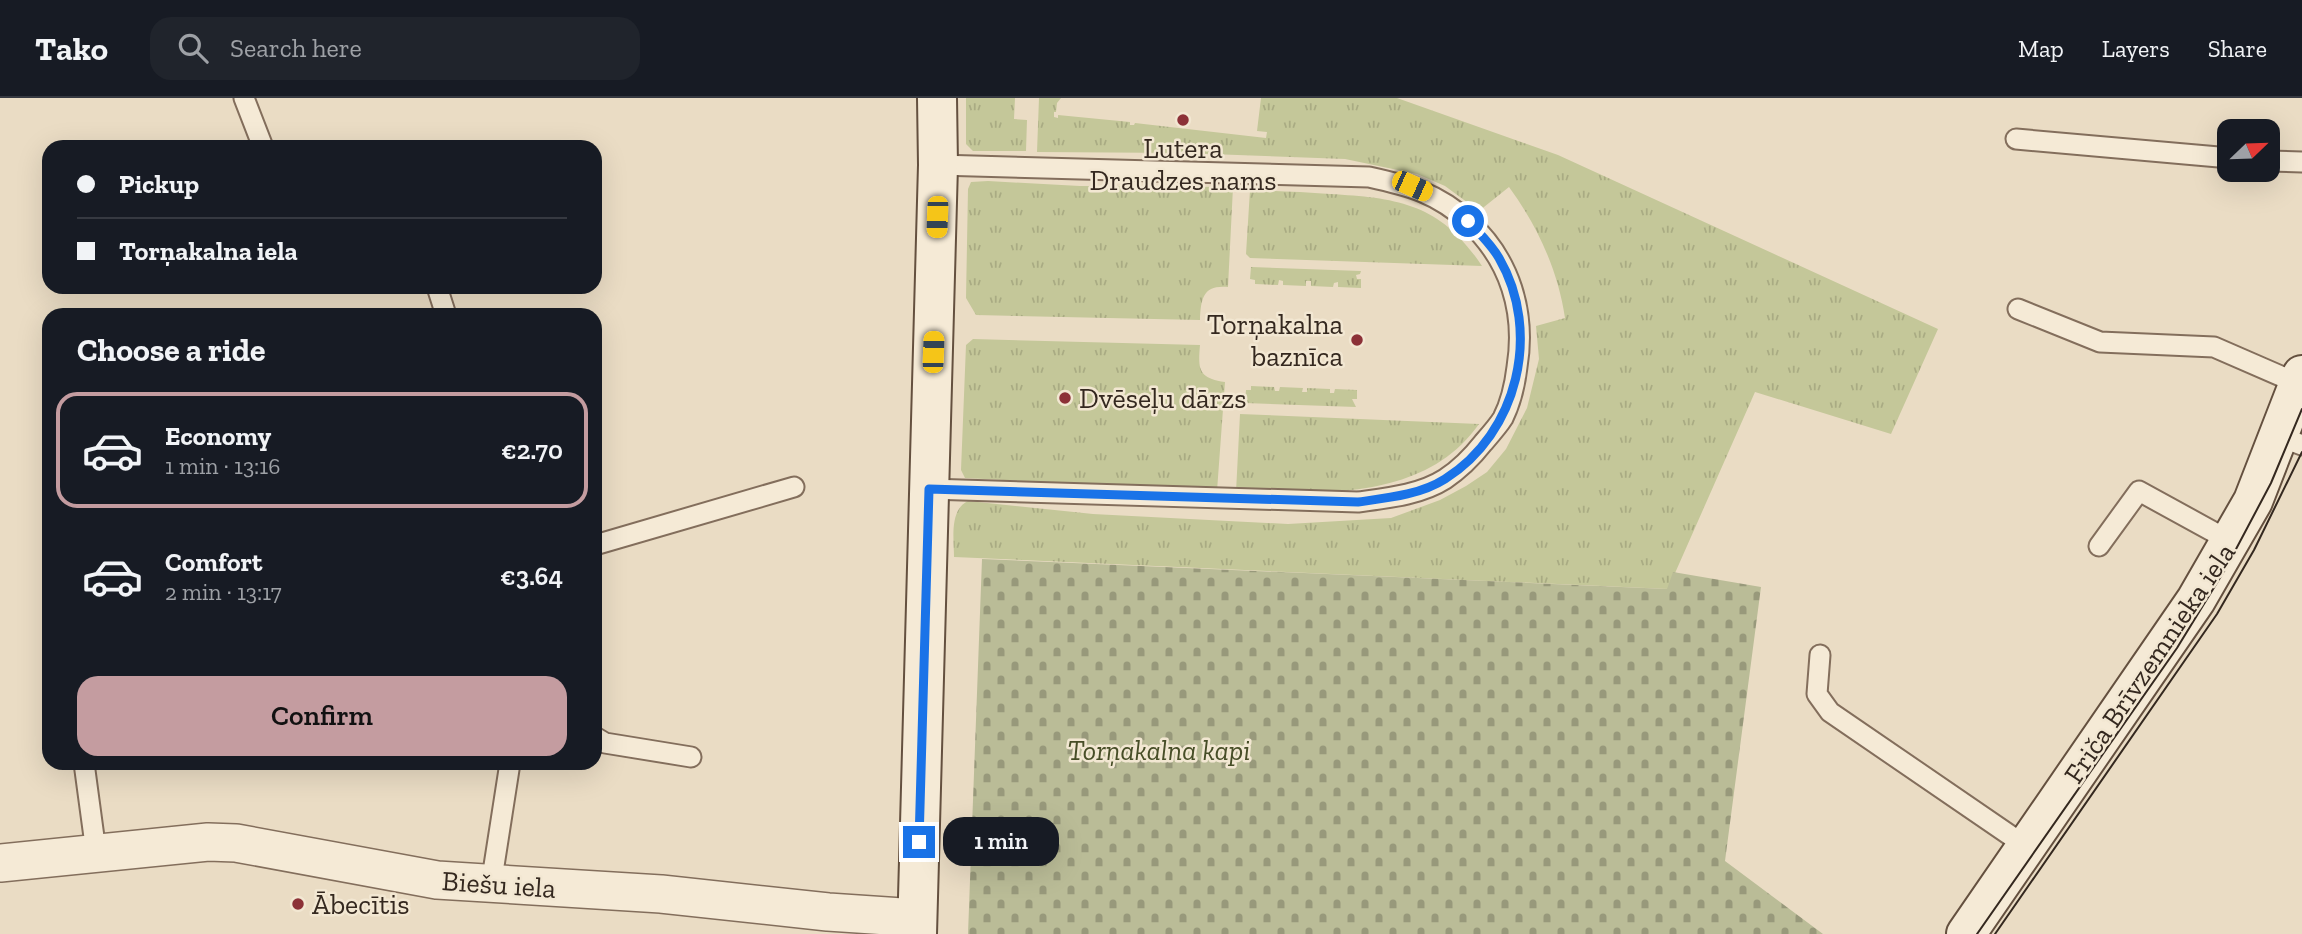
<!DOCTYPE html>
<meta charset="utf-8">
<style>
body{margin:0;font-family:"Zilla Slab",serif;background:#20242c;color:#f1f3f6;height:100vh;display:flex;flex-direction:column;font-size:26px;white-space:nowrap}
*{box-sizing:border-box;margin:0}
p{font-size:23px;color:#9ea1a6}
.icon{flex:none;width:38px;height:38px;fill:none;stroke:currentColor;stroke-width:2;stroke-linecap:round;stroke-linejoin:round}
.map{position:relative;flex:1;overflow:hidden}
.panel{position:absolute;left:42px;top:210px;width:560px;height:462px;display:flex;flex-direction:column;background:#171b24;border-radius:21px;box-shadow:0 7px 28px #0002}
.panel>*{flex:none}
.top-card{position:absolute;left:42px;top:42px;width:560px;height:154px;border-radius:21px;box-shadow:0 7px 28px #0002;display:grid;align-content:center;height:154px;padding:0 35px;background:#171b24}
.needle{width:46px;rotate:67deg}
.fabs{position:absolute;left:2217px;top:21px;display:grid;gap:14px}
.fabs a{display:grid;place-items:center;width:63px;height:63px;border-radius:14px;background:#171b24;box-shadow:0 7px 28px #0002;font-size:35px}
.end{position:absolute;width:32px;height:32px;margin:-16px;border:9px solid #1a73e8;background:#fff;box-shadow:0 0 0 4px #fff}
.from{border-radius:50%}
.bubble{position:absolute;height:49px;border-radius:21px;background:#171b24;box-shadow:0 7px 28px #0002;font-size:23px;font-weight:600;line-height:49px;text-align:center}
.car{position:absolute;width:21px;height:42px;margin:-21px -10px;border-radius:9px;box-shadow:0 0 5px 2px #0007;background:linear-gradient(#f5c518 24%,#345 0 40%,#f5c518 0 76%,#345 0 86%,#f5c518 0)}
.top-card b{display:flex;align-items:center;gap:24px;height:66px;font-size:26px}
.top-card b+b{border-top:2px solid #363941}
.top-card i{width:18px;height:18px;background:#f1f3f6}
ul{padding:0;list-style:none}
li{display:flex;align-items:center;gap:21px;height:116px;margin:0 14px 10px;padding:0 21px;border:4px solid transparent;border-radius:21px}
li div{flex:1}
li b{display:block;font-size:26px}
li em{font-style:normal;font-weight:600}
li.selected{border-color:#c49ca0}
li>.icon{width:63px;height:63px;stroke-width:1.5}
h2{padding:0 35px;font-size:32px;line-height:84px}
.button{display:flex;gap:14px;margin-top:auto;padding:14px 35px}
.button a{flex:1;height:80px;border-radius:21px;background:#c49ca0;color:#111;font-size:28px;font-weight:600;line-height:80px;text-align:center}
header{display:flex;align-items:center;gap:42px;box-sizing:border-box;height:98px;padding:0 35px;background:#171b24;border-bottom:2px solid #363941}
header strong{font-size:33px}
nav{display:flex;gap:38px;margin-inline-start:auto;font-size:24px}
.search{width:490px;height:63px;background:#20242c;display:flex;align-items:center;gap:18px;box-sizing:border-box;padding:0 24px;border-radius:21px;color:#9ea1a6;font-size:26px}
.map>svg:first-child{display:block}
.grass{fill:url(#grass-tufts)}
.cemetery{fill:url(#cemetery-stones)}
.lines{fill:none;stroke-linecap:round;stroke-linejoin:round}
.lane-casing{stroke:#836e5c;stroke-width:23}
.street-casing{stroke:#836e5c;stroke-width:40}
.secondary-casing{stroke:#64503f;stroke-width:42}
.lane{stroke:#f5ead6;stroke-width:19}
.street{stroke:#f5ead6;stroke-width:37}
.secondary{stroke:#f5ead6;stroke-width:38}
.tram{stroke:#34281f;stroke-width:2}
.route{stroke:#1a73e8;stroke-width:9}
.poi-dot{fill:#8c3137;stroke:#f2e7d2;stroke-width:2.5}
.labels{text-anchor:middle;stroke-width:5;stroke-linejoin:round;paint-order:stroke}
.poi-label{font-size:28px;fill:#34281f;stroke:#f2e7d2;text-anchor:start}
.street-label{font-size:28px;fill:#34281f;stroke:#f2e7d2}
.park-label{font-size:28px;font-style:italic;fill:#474e27;stroke:#f2e7d2}
</style>
<header>
<strong>Tako</strong>
<div class="search"><svg class="icon" aria-label="search" viewBox="0 0 24 24"><circle cx="10" cy="10" r="6"/><path d="M15 15l6 6"/></svg>Search here</div>
<nav><a>Map</a><a>Layers</a><a>Share</a></nav>
</header>
<div class="map">
<svg width="2302" height="836" viewBox="0 0 2302 836">
<defs>
<pattern id="grass-tufts" width="24" height="20" patternUnits="userSpaceOnUse" patternTransform="scale(1.75)"><rect width="24" height="20" fill="#c4c799"/><path d="M3 7l-1-3M5 7V3M7 7l1-3M15 17l-1-3M17 17v-4M19 17l1-3" fill="none" stroke="#a9ab83"/></pattern>
<pattern id="cemetery-stones" width="16" height="16" patternUnits="userSpaceOnUse" patternTransform="scale(1.75)"><rect width="16" height="16" fill="#babc97"/><path d="M2 7V4a2 2 0 0 1 4 0v3zM10 15v-3a2 2 0 0 1 4 0v3z" fill="#98997b"/></pattern>
</defs>
<rect width="100%" height="100%" fill="#eadcc4"/>
<g class="grass">
<polygon points="966,0 1015,0 1014,21 1027,22 1026,53 973,53 966,46"/>
<path d="M1039,0h22l-4,5 -1,9h-2v5l4,1v-3l72,7v3h4l1,-2 131,15 1,-6 -10,-1 4,-33h136l161,57 380,174 -47,105 -136,-42 -87,197 -714,-32c0,-18 -5,-47 14,-56l125,13 195,10 103,-6 49,-18 26,-14 21,-14 19,-23 21,-41 12,-49 -3,-33 29,-8c-7,-48 -28,-93 -56,-131l-30,24 -34,-25 -28,-12 -72,-15 -163,-6 -145,-1z"/>
<path d="M988,83l92,5 153,1 -5,100c-25,-2 -27,11 -28,33l-224,-5 -10,-17 2,-109 3,-7z"/>
<path d="M1250,92c26,1 53,2 80,4 69,4 111,10 152,72l-232,-8 -4,-4z"/>
<polygon points="1251,169 1361,173 1360,176 1356,177 1357,181 1361,181 1361,190 1338,189 1338,184 1334,185 1333,189 1311,188 1311,183 1306,183 1306,188 1283,187 1283,183 1279,182 1278,187 1255,186 1255,182 1250,181"/>
<path d="M973,241l227,6c-2,24 -2,33 25,37l-8,109 -252,-13 -4,-8 5,-125z"/>
<polygon points="1251,288 1274,289 1275,293 1279,293 1280,289 1303,290 1302,294 1307,294 1307,290 1330,291 1330,295 1334,295 1335,291 1357,292 1357,301 1352,301 1356,309 1245,305 1246,292 1251,292"/>
<path d="M1240,316l239,10c-55,78 -159,69 -243,68z"/>
</g>
<polygon class="cemetery" points="982,461 1667,491 1673,474 1761,489 1725,763 1823,836 968,836"/>
<g class="lines">
<defs>
<g id="lane">
<polyline points="244,0 263,49"/>
<polyline points="2016,41 2230,60"/>
<polyline points="2268,63 2302,64"/>
<polyline points="437,189 446,217"/>
<polyline points="2018,211 2100,244 2214,249 2299,286"/>
<polyline points="2278,338 2302,347"/>
<path d="M929,391l429,13c29,-4 62,-7 87,-23 15,-10 27,-22 38,-36 7,-8 15,-17 20,-25 8,-16 12,-34 14,-51 9,-55 -7,-107 -48,-145 -32,-29 -59,-36 -100,-45l-431,-12"/>
<polyline points="595,447 794,389"/>
<polyline points="2099,448 2139,393 2230,443"/>
<polyline points="1820,557 1817,596 1830,614 2014,740 2025,750"/>
<polyline points="595,639 605,645 691,659"/>
<polyline points="84,665 96,754"/>
<polyline points="491,787 510,665"/>
</g>
<polyline id="street" points="0,765 208,744 236,745 437,782 661,796 828,814 917,820"/>
<g id="secondary">
<polyline points="917,836 938,67 937,0"/>
<polyline points="1966,836 2196,502 2253,403 2302,277"/>
</g>
</defs>
<use href="#lane" class="lane-casing"/>
<use href="#street" class="street-casing"/>
<use href="#secondary" class="secondary-casing"/>
<use href="#lane" class="lane"/>
<use href="#street" class="street"/>
<use href="#secondary" class="secondary"/>
<g class="tram">
<polyline points="1977,836 2177,550 2226,470 2271,385 2302,311"/>
<polyline points="1995,836 2217,516 2254,452 2302,354"/>
</g>
</g>
<g class="lines">
<path class="route" d="M919,744l10,-353 429,13c29,-4 62,-7 87,-23 73,-46 97,-147 54,-221 -8,-14 -20,-25 -31,-37"/>
</g>
<g class="poi-dot">
<circle cx="1183" cy="22" r="7"/>
<circle cx="1357" cy="242" r="7"/>
<circle cx="1065" cy="300" r="7"/>
<circle cx="298" cy="806" r="7"/>
</g>
<g class="labels">
<g class="poi-label">
<text x="1183" y="60" text-anchor="middle">Lutera<tspan x="1183" dy="32">Draudzes nams</tspan></text>
<text x="1343" y="236" text-anchor="end">Torņakalna<tspan x="1343" dy="32">baznīca</tspan></text>
<text x="1079" y="310">Dvēseļu dārzs</text>
<text x="312" y="816">Ābecītis</text>
</g>
<g class="street-label">
<text transform="translate(2149 565) rotate(-56)" y="10">Friča Brīvzemnieka iela</text>
<text transform="translate(499 786) rotate(4)" y="10">Biešu iela</text>
</g>
<g class="park-label">
<text x="1159" y="662">Torņakalna kapi</text>
</g>
</g>
</svg>
<div class="fabs">
<a><svg class="needle" viewBox="-14 -14 28 28"><path d="M0-13l5 13h-10z" fill="#e53935"/><path d="M0 13l5-13h-10z" fill="#9ea1a6"/></svg></a>
</div>
<i class="end from" style="left:1468px;top:123px"></i>
<i class="end" style="left:919px;top:744px"></i>
<div class="bubble" style="left:943px;top:719px;width:116px">1 min</div>
<i class="car" style="left:1412px;top:88px;rotate:114deg"></i>
<i class="car" style="left:937px;top:119px;rotate:182deg"></i>
<i class="car" style="left:933px;top:254px;rotate:2deg"></i>
<div class="top-card">
<b><i class="from"></i>Pickup</b>
<b><i></i>Torņakalna iela</b>
</div>
<section class="panel">
<h2>Choose a ride</h2>
<ul>
<li class="selected"><svg class="icon" aria-label="car" viewBox="0 0 24 24"><path d="M5 17H2v-5l4-1 3-4h7l3 4 3 1v5h-3M9 17h6M6 11h13"/><circle cx="7" cy="17" r="2"/><circle cx="17" cy="17" r="2"/></svg><div><b>Economy</b><p>1 min · 13:16</p></div><em>€2.70</em></li>
<li><svg class="icon" aria-label="car" viewBox="0 0 24 24"><path d="M5 17H2v-5l4-1 3-4h7l3 4 3 1v5h-3M9 17h6M6 11h13"/><circle cx="7" cy="17" r="2"/><circle cx="17" cy="17" r="2"/></svg><div><b>Comfort</b><p>2 min · 13:17</p></div><em>€3.64</em></li>
</ul>
<div class="button"><a>Confirm</a></div>
</section>
</div>
